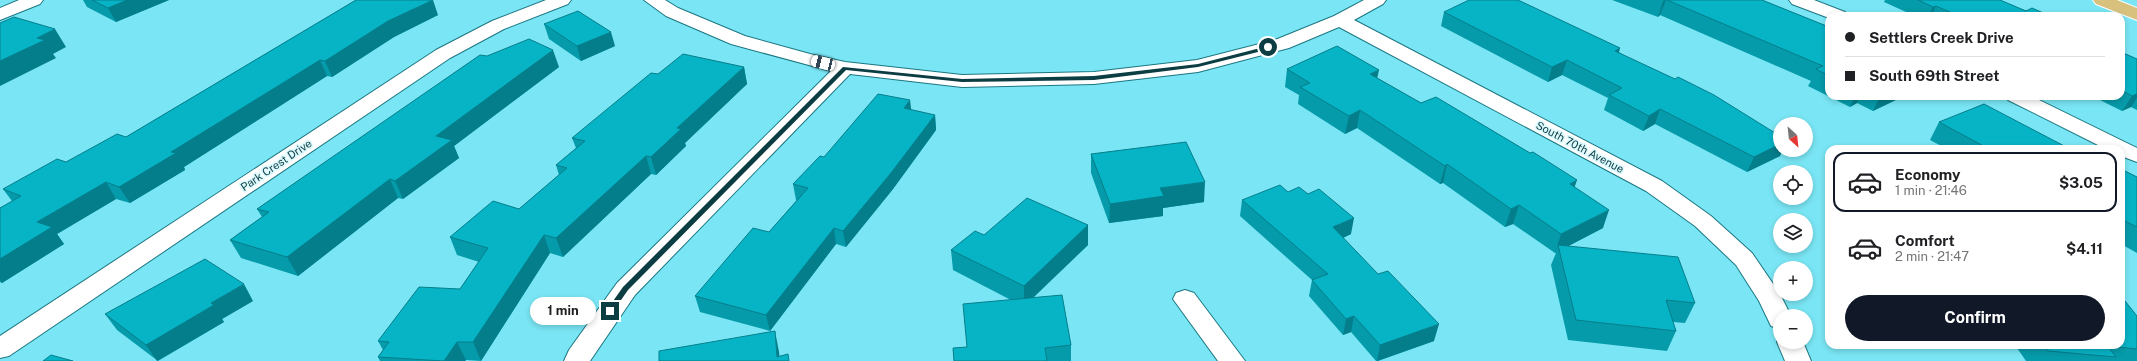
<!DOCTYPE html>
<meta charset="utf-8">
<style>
body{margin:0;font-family:"Public Sans",sans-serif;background:#f2f2f2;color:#202124;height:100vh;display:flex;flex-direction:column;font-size:15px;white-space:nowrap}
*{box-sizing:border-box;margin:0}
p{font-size:13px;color:#757577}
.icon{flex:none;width:22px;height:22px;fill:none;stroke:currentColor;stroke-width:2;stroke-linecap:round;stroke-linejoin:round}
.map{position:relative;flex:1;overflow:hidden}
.drawer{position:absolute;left:1825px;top:145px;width:300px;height:204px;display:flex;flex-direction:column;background:#fff;border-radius:12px;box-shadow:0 2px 6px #0003}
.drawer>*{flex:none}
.hud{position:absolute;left:1825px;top:12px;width:300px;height:88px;border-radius:12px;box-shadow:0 2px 6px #0003;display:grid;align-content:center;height:88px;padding:0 20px;background:#fff}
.needle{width:26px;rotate:153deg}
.buttons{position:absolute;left:1773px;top:117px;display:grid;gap:8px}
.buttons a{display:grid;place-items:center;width:40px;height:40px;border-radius:50%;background:#fff;box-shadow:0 2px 6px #0003;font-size:20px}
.end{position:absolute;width:18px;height:18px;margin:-9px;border:5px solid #0b3d43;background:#fff;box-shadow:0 0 0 2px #fff}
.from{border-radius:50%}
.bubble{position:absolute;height:28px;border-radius:14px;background:#fff;box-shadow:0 2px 6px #0003;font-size:13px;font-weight:700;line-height:28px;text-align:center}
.car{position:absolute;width:12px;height:24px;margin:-12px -6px;border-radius:5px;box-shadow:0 0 3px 1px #0007;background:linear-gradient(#fff 24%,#345 0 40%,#fff 0 76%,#345 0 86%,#fff 0)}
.hud b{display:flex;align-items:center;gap:14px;height:38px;font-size:15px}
.hud b+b{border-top:1px solid #e0e0e0}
.hud i{width:10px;height:10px;background:#202124}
ul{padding:7px 0 0;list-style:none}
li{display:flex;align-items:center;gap:12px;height:60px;margin:0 8px 6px;padding:0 12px;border:2px solid transparent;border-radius:12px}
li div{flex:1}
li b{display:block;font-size:15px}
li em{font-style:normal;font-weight:700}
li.on{border-color:#111827}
li>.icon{width:36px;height:36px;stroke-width:1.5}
.primary-button{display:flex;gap:8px;margin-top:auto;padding:8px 20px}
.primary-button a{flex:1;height:46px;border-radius:24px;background:#111827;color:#fff;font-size:16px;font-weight:700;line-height:46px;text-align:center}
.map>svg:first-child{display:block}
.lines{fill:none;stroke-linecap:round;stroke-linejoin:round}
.minor-casing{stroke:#1b7680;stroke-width:2}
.major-casing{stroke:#fff;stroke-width:2}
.minor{fill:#fff;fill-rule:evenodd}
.major{fill:#d8c07d;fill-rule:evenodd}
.wall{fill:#069baa}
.shaded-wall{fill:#057e8b}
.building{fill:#07b4c6;stroke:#057e8b}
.route{fill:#0b3d43}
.labels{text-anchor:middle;stroke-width:3.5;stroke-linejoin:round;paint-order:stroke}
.street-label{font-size:11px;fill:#0b3d43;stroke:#ddfafe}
</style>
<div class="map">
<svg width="2137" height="361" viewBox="0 0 2137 361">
<rect width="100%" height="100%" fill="#7ae6f5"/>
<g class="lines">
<defs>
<g id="minor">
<polygon points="19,0 43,0 40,4 0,20 0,8"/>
<polygon points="546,0 571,0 568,4 504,29 450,58 9,356 0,358 0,336 436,50 492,21"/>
<polygon points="644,0 665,0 678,8 745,36 810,54 845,62 962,75 1094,72 1197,60 1275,40 1334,16 1364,0 1386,0 1383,4 1354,20 1662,181 1711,216 1752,253 1780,294 1791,316 1780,316 1780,329 1771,326 1759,301 1736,265 1695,226 1646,191 1339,27 1289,48 1198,72 1094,84 962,87 850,74 635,295 590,361 564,361 569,350 617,283 831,71 731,44 666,16"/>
<polygon points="1789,0 1814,0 1845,12 1848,16 1829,16 1829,18 1792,4"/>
<polygon points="2005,96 2031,96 2137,148 2137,162 2121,156 2121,149 2106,149 2008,100"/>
<polygon points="1185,290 1194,293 1245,361 1218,361 1173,299 1176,293"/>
<polygon points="1780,337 1780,342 1803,342 1811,361 1785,361 1777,342"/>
</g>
<polygon id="major" points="2093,0 2117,0 2137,8 2137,20 2096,4"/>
</defs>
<use href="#minor" class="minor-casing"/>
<use href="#major" class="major-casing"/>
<use href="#minor" class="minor"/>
<use href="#major" class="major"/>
</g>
<g class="wall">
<polygon points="83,0 169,0 116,22 87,7"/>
<polygon points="356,0 438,15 394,37 332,77 327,76 184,167 185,170 130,203 116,199 57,234 64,244 2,283 0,282 0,208 12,201 3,189 126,137"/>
<polygon points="1612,0 1762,0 1829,27 1829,96 1904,96 1873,111 1857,103 1850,107 1808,86 1811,81 1660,15 1658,17"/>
<polygon points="1885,0 2000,0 2026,11 2050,16 1915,16 1884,2"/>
<polygon points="1444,12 1620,48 1619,52 1780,156 1747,172 1655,124 1643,131 1604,110 1608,98 1562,75 1548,82 1441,26"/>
<polygon points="544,24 615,46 581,61 549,39"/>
<polygon points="2121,52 2137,59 2137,110 2131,107 2122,111 2092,96 2121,96"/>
<polygon points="487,56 559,67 454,146 459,158 403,199 398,198 298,276 241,258 230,240 262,217 257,209"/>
<polygon points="744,67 747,84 685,143 686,146 656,175 651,174 563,257 550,253 481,361 466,360 465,361 380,361 378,357 383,350 378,341 460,289 479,262 457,255 450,237 519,209 559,175 556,165 576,148 572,138 658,74"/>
<polygon points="1287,69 1377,78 1421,103 1574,187 1603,228 1568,246 1695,303 1685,323 1673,322 1676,331 1667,351 1568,340 1551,265 1556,253 1555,253 1513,224 1505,227 1443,183 1440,184 1357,128 1345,134 1298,104 1299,95 1285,87"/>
<polygon points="911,110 935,115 936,130 893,189 846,247 836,244 770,331 700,312 695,296 769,232 797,200 796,200 793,184 824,157"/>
<polygon points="1939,122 2070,149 1947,149 1930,140"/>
<polygon points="1091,154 1204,202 1163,208 1163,216 1109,223 1091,173"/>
<polygon points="2121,169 2137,177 2137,253 2121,244"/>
<polygon points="1288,192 1351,234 1343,238 1434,341 1378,361 1376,361 1351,332 1343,335 1309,296 1312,280 1240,216 1242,200"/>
<polygon points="1088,225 1088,245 1033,298 1071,345 1071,361 954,361 1011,300 953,270 951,250 984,235"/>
<polygon points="253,301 222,319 224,322 158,361 117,330 105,314"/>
<polygon points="2137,316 2137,361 2026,361 2015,345 2121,345"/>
</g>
<g class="shaded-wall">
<polygon points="127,0 169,0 116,22 108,8"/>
<polygon points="433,0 438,15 394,37 332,77 325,61 388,21"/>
<polygon points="1665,0 1666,0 1660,15 1658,17 1663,1"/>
<polygon points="1936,6 1931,16 1928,16 1933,7"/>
<polygon points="55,29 66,47 53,54 56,58 0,86 0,61 37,38"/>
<polygon points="611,32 615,46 581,61 577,46"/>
<polygon points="1620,48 1615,63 1615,51"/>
<polygon points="553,50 559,67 454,146 459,158 403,199 395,181 436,136"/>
<polygon points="320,60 327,76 184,167 185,170 130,203 119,187 171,152"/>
<polygon points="1567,60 1562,75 1548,82 1552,67"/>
<polygon points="744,67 747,84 685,143 686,146 656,175 651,157 677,128"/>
<polygon points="1379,70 1375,88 1370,74"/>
<polygon points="2137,94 2137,98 2131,107 2122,111 2132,96"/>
<polygon points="1855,96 1861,96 1857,103 1850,107"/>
<polygon points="1880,96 1904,96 1873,111"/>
<polygon points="910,100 912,116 904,108"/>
<polygon points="1660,109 1655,124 1643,131 1649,116"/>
<polygon points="1360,110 1357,128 1345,134 1349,116"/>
<polygon points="935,115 936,130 893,189 846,247 843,231"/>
<polygon points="1780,144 1780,150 1783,150 1780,156 1747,172 1754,157"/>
<polygon points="646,156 651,174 563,257 556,238"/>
<polygon points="1447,164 1443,183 1440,184 1445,166"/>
<polygon points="390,179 398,198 298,276 287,257"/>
<polygon points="1577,180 1571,198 1570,184"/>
<polygon points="106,182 116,199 57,234 64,244 2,283 0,280 0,259 37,222"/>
<polygon points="1205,182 1204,202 1163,208 1163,216 1109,223 1110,204 1160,188"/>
<polygon points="1519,205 1513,224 1505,227 1511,209"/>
<polygon points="1609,210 1603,228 1559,251 1558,245 1555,253 1561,234"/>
<polygon points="1354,218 1351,234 1330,244 1333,227"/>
<polygon points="1088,225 1088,245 1024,306 1024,286"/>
<polygon points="834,228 836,244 770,331 766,315"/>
<polygon points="544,235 550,253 481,361 473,342"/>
<polygon points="244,284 253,301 222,319 224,322 157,361 146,345 211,303"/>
<polygon points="1354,316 1351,332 1343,335 1346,319"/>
<polygon points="1439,324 1434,341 1377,361 1380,345"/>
<polygon points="775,331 779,352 780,361 777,357"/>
<polygon points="457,342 466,360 465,361 444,361"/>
</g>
<g class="building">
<polygon points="92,0 127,0 108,8"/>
<polygon points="356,0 433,0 388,21 325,61 320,60 171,152 176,153 119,187 106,182 37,222 52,227 0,259 0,208 21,196 3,189 57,159 66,162 117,134 126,137"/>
<polygon points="1469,0 1518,0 1620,48 1615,51 1675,79 1678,77 1714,95 1780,136 1780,144 1754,157 1660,109 1649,116 1609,95 1622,88 1567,60 1552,67 1444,12"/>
<polygon points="1667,0 1762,0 1829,27 1829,76 1816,69 1823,66"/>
<polygon points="1918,0 2000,0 2026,11 2032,8 2050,16 1959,16 1936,6 1933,7"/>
<polygon points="578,11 611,32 577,46 544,24"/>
<polygon points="14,17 55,29 37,38 45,40 0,61 0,23"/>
<polygon points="529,39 553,50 436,136 452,140 395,181 390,179 287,257 230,240 269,212 257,209 480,55 487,56"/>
<polygon points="1337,46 1379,70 1370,74 1421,103 1436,97 1530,153 1533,152 1577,180 1570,184 1609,210 1561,234 1519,205 1511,209 1447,164 1445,166 1360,110 1349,116 1300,87 1310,83 1287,69"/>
<polygon points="2121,52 2137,59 2137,94 2132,96 2121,90"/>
<polygon points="683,54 744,67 677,128 681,129 651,157 646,156 556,238 544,235 473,342 457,342 444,361 378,357 389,342 378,341 419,287 460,289 488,248 450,237 493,201 519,209 567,168 556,165 585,141 572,138 651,73 658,74"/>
<polygon points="878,94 910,100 904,108 935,115 891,173 843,231 834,228 766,315 695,296 753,228 769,232 808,188 793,184 820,156 824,157"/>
<polygon points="1984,104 2070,149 1989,149 1939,122"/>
<polygon points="1186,142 1205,182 1160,188 1164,196 1110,204 1091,154"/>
<polygon points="2121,169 2137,177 2137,227 2121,219"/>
<polygon points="1280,185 1288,192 1299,187 1308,194 1319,189 1354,218 1333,227 1378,274 1388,271 1439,324 1380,345 1354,316 1346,319 1312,280 1328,274 1242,200"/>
<polygon points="1027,198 1088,225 1024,286 951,250 975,231 984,235"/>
<polygon points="1558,245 1678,257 1695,303 1666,300 1676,331 1576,320"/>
<polygon points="205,259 244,284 211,303 214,305 146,345 105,314"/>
<polygon points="1062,295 1071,345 1045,348 1047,361 954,361 953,348 967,347 963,304"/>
<polygon points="2121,296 2137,316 2137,349 2108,346 2116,357 2048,351 2044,345 2121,345"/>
<polygon points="775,331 777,357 788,354 789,361 659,361 659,351"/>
<polygon points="51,355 73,361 43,361"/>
</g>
<polygon class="route" points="1268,46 1270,49 1198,67 1094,80 962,82 846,70 628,290 612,313 606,311 623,287 843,67 962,79 1094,76 1198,64"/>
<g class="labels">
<g class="street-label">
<text transform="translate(1580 147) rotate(28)" y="4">South 70th Avenue</text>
<text transform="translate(276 165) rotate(-34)" y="4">Park Crest Drive</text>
</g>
</g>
</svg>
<div class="buttons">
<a><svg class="needle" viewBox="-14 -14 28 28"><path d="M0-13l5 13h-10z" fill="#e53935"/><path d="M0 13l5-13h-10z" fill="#757577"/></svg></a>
<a><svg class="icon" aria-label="locate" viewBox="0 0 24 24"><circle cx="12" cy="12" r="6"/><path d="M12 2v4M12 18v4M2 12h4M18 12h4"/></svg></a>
<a><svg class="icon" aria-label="layers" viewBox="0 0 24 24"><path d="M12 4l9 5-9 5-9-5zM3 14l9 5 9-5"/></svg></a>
<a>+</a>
<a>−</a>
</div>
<i class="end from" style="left:1268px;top:47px"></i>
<i class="end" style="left:610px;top:311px"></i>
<div class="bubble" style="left:530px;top:297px;width:66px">1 min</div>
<i class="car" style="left:823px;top:63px;rotate:284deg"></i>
<div class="hud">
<b><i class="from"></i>Settlers Creek Drive</b>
<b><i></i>South 69th Street</b>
</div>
<section class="drawer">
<ul>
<li class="on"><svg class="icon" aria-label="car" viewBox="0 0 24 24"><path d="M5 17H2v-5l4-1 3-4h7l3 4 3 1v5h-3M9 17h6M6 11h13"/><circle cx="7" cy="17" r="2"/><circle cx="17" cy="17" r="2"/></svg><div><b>Economy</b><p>1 min · 21:46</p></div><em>$3.05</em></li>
<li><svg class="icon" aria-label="car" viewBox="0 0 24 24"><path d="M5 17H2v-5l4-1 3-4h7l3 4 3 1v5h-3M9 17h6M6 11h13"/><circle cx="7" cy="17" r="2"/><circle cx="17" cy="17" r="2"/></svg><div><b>Comfort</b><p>2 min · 21:47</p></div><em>$4.11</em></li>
</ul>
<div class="primary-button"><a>Confirm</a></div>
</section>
</div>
